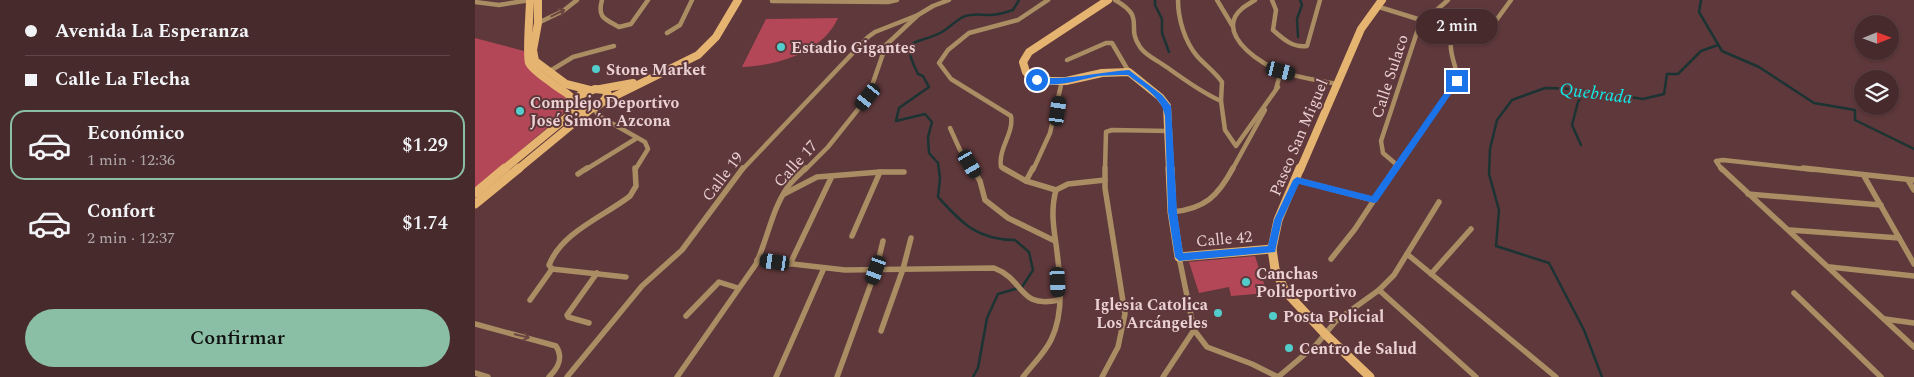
<!DOCTYPE html>
<html lang="es">
<meta charset="utf-8">
<style>
body{margin:0;font-family:Spectral,serif;background:#513638;color:#f1f3f6;height:100vh;display:flex;flex-direction:column;font-size:19px;white-space:nowrap}
*{box-sizing:border-box;margin:0}
p{font-size:16px;color:#b0a7a9}
.icon{flex:none;width:28px;height:28px;fill:none;stroke:currentColor;stroke-width:2;stroke-linecap:round;stroke-linejoin:round}
.map{position:relative;flex:1;overflow:hidden}
.drawer{display:flex;flex-direction:column;background:#472a2c;width:475px}
.drawer>*{flex:none}
.guide{display:grid;align-content:center;height:110px;padding:0 25px;background:#472a2c}
.needle{width:32px;rotate:89deg}
.fabs{position:absolute;left:1379px;top:15px;display:grid;gap:10px}
.fabs a{display:grid;place-items:center;width:45px;height:45px;border-radius:50%;background:#472a2c;box-shadow:0 1px 4px #0004,0 0 0 1px #5f4648;font-size:25px}
.end{position:absolute;width:22px;height:22px;margin:-11px;border:6px solid #1a73e8;background:#fff;box-shadow:0 0 0 2px #fff}
.from{border-radius:50%}
.bubble{position:absolute;height:35px;border-radius:18px;background:#472a2c;box-shadow:0 1px 4px #0004,0 0 0 1px #5f4648;font-size:16px;font-weight:600;line-height:35px;text-align:center}
.car{position:absolute;width:15px;height:30px;margin:-15px -8px;border-radius:6px;box-shadow:0 0 4px 1px #0007;background:linear-gradient(#222 24%,#8ab4d8 0 40%,#222 0 76%,#8ab4d8 0 86%,#222 0)}
.guide b{display:flex;align-items:center;gap:18px;height:48px;font-size:19px}
.guide b+b{border-top:1px solid #5f4648}
.guide i{width:12px;height:12px;background:#f1f3f6}
ul{padding:0;list-style:none}
li{display:flex;align-items:center;gap:15px;height:70px;margin:0 10px 8px;padding:0 15px;border:2px solid transparent;border-radius:15px}
li div{flex:1}
li b{display:block;font-size:19px}
li em{font-style:normal;font-weight:600}
li.on{border-color:#8abfa5}
li>.icon{width:45px;height:45px;stroke-width:1.5}
.cta{display:flex;gap:10px;margin-top:auto;padding:10px 25px}
.cta a{flex:1;height:58px;border-radius:30px;background:#8abfa5;color:#111;font-size:20px;font-weight:600;line-height:58px;text-align:center}
main{display:flex;flex:1;min-height:0}
.map>svg:first-child{display:block}
.green{fill:#b34757}
.lines{fill:none;stroke-linecap:round;stroke-linejoin:round}
.stream{stroke:#1b3333;stroke-width:2.5}
.street-far1{stroke:#ab8d64;stroke-width:4.5}
.street{stroke:#ab8d64;stroke-width:5.5}
.secondary-far1{stroke:#e5b471;stroke-width:8}
.secondary{stroke:#e5b471;stroke-width:9}
.oneway{stroke:#6a4541}
.route{fill:#1a73e8}
.poi-dot{fill:#53cdcb;stroke:#5f383b;stroke-width:2}
.labels{text-anchor:middle;stroke-width:4;stroke-linejoin:round;paint-order:stroke}
.poi-label{font-size:16px;font-weight:bold;fill:#ebd1d3;stroke:#5f383b;text-anchor:start}
.street-label{font-size:16px;fill:#ebd1d3;stroke:#5f383b}
.water-label{font-size:18px;font-style:italic;fill:#11eae8;stroke:#5f383b}
</style>
<main>
<section class="drawer">
<div class="guide">
<b><i class="from"></i>Avenida La Esperanza</b>
<b><i></i>Calle La Flecha</b>
</div>
<ul>
<li class="on"><svg class="icon" aria-label="car" viewBox="0 0 24 24"><path d="M5 17H2v-5l4-1 3-4h7l3 4 3 1v5h-3M9 17h6M6 11h13"/><circle cx="7" cy="17" r="2"/><circle cx="17" cy="17" r="2"/></svg><div><b>Económico</b><p>1 min · 12:36</p></div><em>$1.29</em></li>
<li><svg class="icon" aria-label="car" viewBox="0 0 24 24"><path d="M5 17H2v-5l4-1 3-4h7l3 4 3 1v5h-3M9 17h6M6 11h13"/><circle cx="7" cy="17" r="2"/><circle cx="17" cy="17" r="2"/></svg><div><b>Confort</b><p>2 min · 12:37</p></div><em>$1.74</em></li>
</ul>
<div class="cta"><a>Confirmar</a></div>
</section>
<div class="map">
<svg width="1439" height="377" viewBox="0 0 1439 377">
<rect width="100%" height="100%" fill="#5f383b"/>
<g class="green">
<path d="M363,18c-15,34 -61,48 -96,49l24,-48z"/>
<polygon points="0,38 49,51 53,64 92,99 93,107 88,114 0,190"/>
<polygon points="780,256 792,293 756,296 754,287 724,293 714,262"/>
</g>
<g class="lines">
<g class="stream">
<polyline points="680,0 680,5 687,19 687,33 694,52"/>
<polyline points="1226,0 1224,12 1247,51 1284,67 1339,103 1380,110 1380,120 1439,149"/>
<polyline points="823,37 822,19 827,5 825,0"/>
<polyline points="1106,145 1097,125 1103,102 1110,91"/>
<path d="M498,377l5,-9 9,-50 11,-24 24,-7 11,-17 -4,-18 -14,-12c-38,0 -53,-17 -77,-43l2,-19 -2,-15 -9,-10 -1,-16 4,-15 -7,-8 -29,7 3,-13 30,-21 -6,-11 -5,-2c-19,-38 -4,-28 22,-41 8,-4 15,-12 23,-16 9,-4 17,-2 27,-2 8,0 16,-3 23,-5l6,-10"/>
<polyline points="1127,377 1109,330 1074,263 1021,246 1024,210 1014,174 1015,149 1022,120 1037,100 1070,88 1103,89 1168,99 1189,94 1192,74 1203,74 1226,51 1243,45"/>
</g>
<g class="street-far1">
<path d="M127,0c-5,18 3,19 17,27l12,-3 17,-24"/>
<path d="M640,0c32,18 10,26 25,47 6,9 17,13 25,19 19,13 35,26 56,35l4,29 11,16 42,-59"/>
<path d="M703,0c0,19 7,42 19,56 8,9 18,16 25,26l-1,19"/>
<polyline points="742,0 757,25"/>
<path d="M780,0c-8,5 -16,9 -20,17 -11,23 28,48 45,54 18,7 38,9 57,13"/>
<path d="M797,0l4,10 -3,20c10,9 20,18 34,16l13,-46"/>
<polyline points="297,1 413,2 422,0"/>
<polyline points="0,2 24,5 55,0"/>
<polyline points="901,6 946,20"/>
<polyline points="63,23 88,11 102,0"/>
<polyline points="192,33 205,25 217,0"/>
<polyline points="592,60 631,43 637,43 654,72"/>
<polyline points="75,71 98,57 139,46"/>
<polyline points="801,89 806,71"/>
<polyline points="118,108 124,116 170,142 173,149 160,170"/>
<polyline points="475,128 485,150 498,170"/>
<polyline points="922,165 908,153 906,141 946,20 956,15 973,0"/>
<polyline points="110,170 162,138"/>
<polyline points="267,170 393,37 400,32 443,15"/>
<polyline points="330,170 353,147 393,97 411,45 443,15 458,6 474,0"/>
<path d="M531,170l-5,-3c-3,-19 13,-33 10,-51l-60,-37 -12,-16 9,-13 21,-17 49,-13 30,-20"/>
<polyline points="558,170 575,133 587,81"/>
<polyline points="630,170 631,132 637,130 694,131"/>
<polyline points="757,170 790,110"/>
<path d="M919,170l63,-89c1,-14 -8,-25 -6,-39l10,-5h23l27,-37"/>
<polyline points="1247,170 1241,161 1248,160 1339,170"/>
</g>
<g class="street">
<polyline points="497,168 505,181 510,200 533,218 580,241"/>
<polyline points="528,168 551,181 581,190"/>
<polyline points="1246,168 1439,347"/>
<polyline points="1328,168 1439,180"/>
<polyline points="405,172 429,172"/>
<polyline points="103,174 112,168"/>
<polyline points="1389,176 1439,264"/>
<polyline points="822,180 899,200"/>
<polyline points="1433,180 1439,190"/>
<polyline points="551,181 558,168"/>
<polyline points="309,194 342,177 405,172 377,236"/>
<polyline points="1273,194 1406,205"/>
<path d="M697,212c33,-3 46,-16 61,-44"/>
<polyline points="1315,230 1424,238"/>
<polyline points="932,254 1081,377"/>
<polyline points="704,257 719,330 732,347 777,364 803,377"/>
<polyline points="856,259 880,229 920,168"/>
<path d="M282,260l88,10 149,-2c32,12 23,41 65,32"/>
<polyline points="315,264 357,176"/>
<polyline points="1355,267 1439,276"/>
<polyline points="956,274 996,229"/>
<path d="M151,277l-74,-8 -3,-4c13,-33 54,-48 81,-69l6,-10 -1,-18"/>
<polyline points="904,290 1001,377"/>
<polyline points="1319,293 1406,377"/>
<polyline points="55,300 77,269"/>
<polyline points="211,316 244,282 263,288"/>
<polyline points="1410,319 1439,323"/>
<polyline points="114,323 93,317 92,315 122,273"/>
<path d="M0,324l81,22c8,12 2,22 -7,31"/>
<polyline points="406,331 428,269 436,238"/>
<polyline points="0,373 13,377"/>
<polyline points="92,377 167,286 207,250 268,168"/>
<path d="M202,377l79,-113c11,-24 16,-54 31,-76 4,-7 13,-14 19,-20"/>
<polyline points="301,377 349,268"/>
<polyline points="362,377 401,270 408,241"/>
<path d="M548,377c9,-12 21,-23 28,-37 14,-28 9,-66 5,-96 -3,-19 -5,-36 0,-54l12,-6 37,-4"/>
<polyline points="627,377 643,347 650,314 630,188 630,168"/>
<polyline points="688,377 719,330"/>
<polyline points="803,377 841,345 861,321 904,290 919,275 964,202"/>
</g>
<g class="secondary-far1">
<path d="M55,0c0,10 -4,58 -1,63 4,8 17,15 24,21 6,5 18,10 21,17"/>
<polyline points="63,0 63,23 58,50 60,61 91,84 115,90"/>
<polyline points="633,0 554,52 548,62 551,72 557,78 567,81 591,81 627,73 654,72 685,97 692,106 695,170"/>
<path d="M120,89l9,1 4,4c-6,13 -20,19 -33,13l-1,-6 6,-6z"/>
<polyline points="125,89 158,83"/>
<polyline points="130,101 223,55 241,37 263,0"/>
<polyline points="28,170 96,114 99,104"/>
<polyline points="42,170 116,109"/>
<polyline points="825,170 886,29 907,0"/>
</g>
<g class="secondary">
<polyline points="695,168 697,212 704,257 797,249"/>
<polyline points="825,168 803,220 797,249 800,269 810,291 851,335 895,377"/>
<polyline points="0,193 30,168"/>
<polyline points="0,204 44,168"/>
</g>
</g>
<defs><path id="oneway-shaft" d="M-6 0H5M1.5-3L5.5 0L1.5 3" fill="none" stroke-width="1.6" stroke-linecap="round" stroke-linejoin="round" transform="scale(1.25)"/></defs>
<g class="oneway">
<use href="#oneway-shaft" transform="translate(83 13) rotate(-26)"/>
<use href="#oneway-shaft" transform="translate(47 336) rotate(14)"/>
</g>
<path class="route" d="M654,70l33,25 9,11 6,106 6,41 85,-7 6,-26 19,-40 4,-3 75,19 82,-117 6,2 -83,121 -3,1 -75,-19 -17,36 -7,32 -96,9 -4,-4 -7,-45 -3,-96c-3,-19 -23,-30 -37,-41 -10,0 -19,0 -29,1 -17,3 -52,15 -66,4l4,-3c29,4 62,-5 92,-7z"/>
<g class="poi-dot">
<circle cx="306" cy="47" r="5"/>
<circle cx="121" cy="69" r="5"/>
<circle cx="45" cy="111" r="5"/>
<circle cx="771" cy="282" r="5"/>
<circle cx="743" cy="313" r="5"/>
<circle cx="798" cy="316" r="5"/>
<circle cx="814" cy="348" r="5"/>
</g>
<g class="labels">
<g class="poi-label">
<text x="316" y="53">Estadio Gigantes</text>
<text x="131" y="75">Stone Market</text>
<text x="55" y="108">Complejo Deportivo<tspan x="55" dy="18">José Simón Azcona</tspan></text>
<text x="781" y="279">Canchas<tspan x="781" dy="18">Polideportivo</tspan></text>
<text x="733" y="310" text-anchor="end">Iglesia Catolica<tspan x="733" dy="18">Los Arcángeles</tspan></text>
<text x="808" y="322">Posta Policial</text>
<text x="824" y="354">Centro de Salud</text>
</g>
<g class="street-label">
<text transform="translate(914 76) rotate(-72)" y="6">Calle Sulaco</text>
<text transform="translate(823 137) rotate(-67)" y="6">Paseo San Miguel</text>
<text transform="translate(320 163) rotate(-48)" y="6">Calle 17</text>
<text transform="translate(247 176) rotate(-53)" y="6">Calle 19</text>
<text transform="translate(749 238) rotate(-5)" y="6">Calle 42</text>
</g>
<g class="water-label">
<text transform="translate(1121 93) rotate(7)" y="6">Quebrada</text>
</g>
</g>
</svg>
<div class="fabs">
<a><svg class="needle" viewBox="-14 -14 28 28"><path d="M0-13l5 13h-10z" fill="#e53935"/><path d="M0 13l5-13h-10z" fill="#b0a7a9"/></svg></a>
<a><svg class="icon" aria-label="layers" viewBox="0 0 24 24"><path d="M12 4l9 5-9 5-9-5zM3 14l9 5 9-5"/></svg></a>
</div>
<i class="end from" style="left:562px;top:80px"></i>
<i class="end" style="left:982px;top:81px"></i>
<div class="bubble" style="left:941px;top:9px;width:82px">2 min</div>
<i class="car" style="left:806px;top:71px;rotate:104deg"></i>
<i class="car" style="left:393px;top:97px;rotate:219deg"></i>
<i class="car" style="left:583px;top:111px;rotate:8deg"></i>
<i class="car" style="left:495px;top:164px;rotate:150deg"></i>
<i class="car" style="left:300px;top:262px;rotate:278deg"></i>
<i class="car" style="left:401px;top:270px;rotate:200deg"></i>
<i class="car" style="left:583px;top:282px;rotate:177deg"></i>
</div>
</main>
